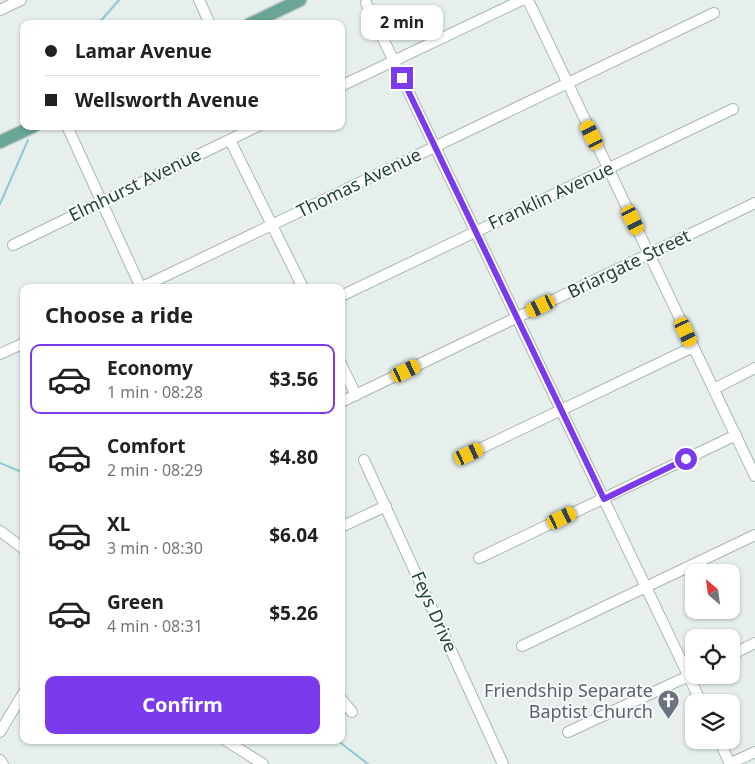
<!DOCTYPE html>
<meta charset="utf-8">
<style>
body{margin:0;font-family:"Noto Sans",sans-serif;background:#f6f6f6;color:#202124;height:100vh;display:flex;flex-direction:column;font-size:19px;white-space:nowrap}
*{box-sizing:border-box;margin:0}
p{font-size:16px;color:#757577}
.icon{flex:none;width:28px;height:28px;fill:none;stroke:currentColor;stroke-width:2;stroke-linecap:round;stroke-linejoin:round}
.map{position:relative;flex:1;overflow:hidden}
.panel{position:absolute;left:20px;top:284px;width:325px;height:460px;display:flex;flex-direction:column;background:#fff;border-radius:10px;box-shadow:0 1px 4px #0004}
.panel>*{flex:none}
.guide{position:absolute;left:20px;top:20px;width:325px;height:110px;border-radius:10px;box-shadow:0 1px 4px #0004;display:grid;align-content:center;height:110px;padding:0 25px;background:#fff}
.needle{width:32px;rotate:331deg}
.controls{position:absolute;left:685px;top:564px;display:grid;gap:10px}
.controls a{display:grid;place-items:center;width:55px;height:55px;border-radius:10px;background:#fff;box-shadow:0 1px 4px #0004;font-size:25px}
.end{position:absolute;width:22px;height:22px;margin:-11px;border:6px solid #7c3aed;background:#fff;box-shadow:0 0 0 2px #fff}
.from{border-radius:50%}
.bubble{position:absolute;height:35px;border-radius:10px;background:#fff;box-shadow:0 1px 4px #0004;font-size:16px;font-weight:700;line-height:35px;text-align:center}
.car{position:absolute;width:15px;height:30px;margin:-15px -8px;border-radius:6px;box-shadow:0 0 4px 1px #0007;background:linear-gradient(#f5c518 24%,#345 0 40%,#f5c518 0 76%,#345 0 86%,#f5c518 0)}
.guide b{display:flex;align-items:center;gap:18px;height:48px;font-size:19px}
.guide b+b{border-top:1px solid #e0e0e0}
.guide i{width:12px;height:12px;background:#202124}
ul{padding:0;list-style:none}
li{display:flex;align-items:center;gap:15px;height:70px;margin:0 10px 8px;padding:0 15px;border:2px solid transparent;border-radius:10px}
li div{flex:1}
li b{display:block;font-size:19px}
li em{font-style:normal;font-weight:700}
li.current{border-color:#7c3aed}
li>.icon{width:45px;height:45px;stroke-width:1.5}
h2{padding:0 25px;font-size:22px;line-height:60px}
.primary-button{display:flex;gap:10px;margin-top:auto;padding:10px 25px}
.primary-button a{flex:1;height:58px;border-radius:10px;background:#7c3aed;color:#fff;font-size:20px;font-weight:700;line-height:58px;text-align:center}
.map>svg:first-child{display:block}
.lines{fill:none;stroke-linecap:round;stroke-linejoin:round}
.stream{stroke:#8ec9d4;stroke-width:2}
.minor-casing{stroke:#a8b8b2;stroke-width:12}
.major-casing{stroke:#c2cac8;stroke-width:15}
.minor{stroke:#fff;stroke-width:10}
.major{stroke:#6aa596;stroke-width:12}
.route{stroke:#7c3aed;stroke-width:6}
.labels{text-anchor:middle;stroke-width:4;stroke-linejoin:round;paint-order:stroke}
.street-label{font-size:18px;fill:#24423a;stroke:#f7fbf9}
.worship-label{font-size:18px;fill:#5b616d;stroke:#f7fbf9;text-anchor:end}
</style>
<div class="map">
<svg width="755" height="764" viewBox="0 0 755 764">
<rect width="100%" height="100%" fill="#e6efeb"/>
<g class="lines">
<g class="stream">
<polyline points="98,24 119,0"/>
<polyline points="0,204 28,140"/>
<polyline points="0,463 24,473"/>
<polyline points="337,740 368,764"/>
</g>
<defs>
<g id="minor">
<polyline points="199,0 210,24"/>
<polyline points="528,0 755,476"/>
<polyline points="366,3 701,702"/>
<polyline points="0,10 21,0"/>
<polyline points="341,86 522,0"/>
<polyline points="67,126 141,288"/>
<polyline points="230,140 303,288"/>
<polyline points="13,245 258,126"/>
<polyline points="140,288 714,13"/>
<polyline points="341,296 733,109"/>
<polyline points="0,354 24,343"/>
<polyline points="341,364 356,395"/>
<polyline points="714,389 755,368"/>
<polyline points="341,402 755,203"/>
<polyline points="469,454 693,347"/>
<polyline points="364,460 503,764"/>
<polyline points="341,527 386,506"/>
<polyline points="0,531 24,549"/>
<polyline points="479,558 736,435"/>
<polyline points="522,646 755,535"/>
<polyline points="731,655 755,643"/>
<polyline points="341,699 352,712"/>
<polyline points="0,732 24,692"/>
<polyline points="568,732 693,674"/>
<polyline points="225,740 263,764"/>
<polyline points="719,740 730,764"/>
<polyline points="0,760 3,764"/>
<polyline points="729,764 755,752"/>
</g>
<g id="major">
<polyline points="250,24 300,0"/>
<polyline points="0,142 34,126"/>
</g>
</defs>
<use href="#minor" class="minor-casing"/>
<use href="#major" class="major-casing"/>
<use href="#minor" class="minor"/>
<use href="#major" class="major"/>
</g>
<g class="lines">
<polyline class="route" points="402,78 604,499 686,459"/>
</g>
<defs>
<symbol id="church-pin" viewBox="-11 -11 22 30"><path d="M0 17L-7.5 6A9.5 9.5 0 1 1 7.5 6Z" fill="#6b7280" stroke="#f7fbf9"/><path d="M-1.2-6h2.4v3.5h3.3v2.4h-3.3V6h-2.4V-.1h-3.3v-2.4h3.3Z" fill="#fff"/></symbol>
</defs>
<g fill-rule="evenodd">
<use href="#church-pin" x="656" y="688" width="25" height="34"/>
</g>
<g class="labels">
<g class="street-label">
<text transform="translate(359 183) rotate(-26)" y="6">Thomas Avenue</text>
<text transform="translate(135 185) rotate(-26)" y="6">Elmhurst Avenue</text>
<text transform="translate(551 196) rotate(-25)" y="6">Franklin Avenue</text>
<text transform="translate(629 264) rotate(-26)" y="6">Briargate Street</text>
<text transform="translate(434 612) rotate(66)" y="6">Feys Drive</text>
</g>
<g class="worship-label">
<text x="653" y="697">Friendship Separate<tspan x="653" dy="21">Baptist Church</tspan></text>
</g>
</g>
</svg>
<div class="controls">
<a><svg class="needle" viewBox="-14 -14 28 28"><path d="M0-13l5 13h-10z" fill="#e53935"/><path d="M0 13l5-13h-10z" fill="#757577"/></svg></a>
<a><svg class="icon" aria-label="locate" viewBox="0 0 24 24"><circle cx="12" cy="12" r="6"/><path d="M12 2v4M12 18v4M2 12h4M18 12h4"/></svg></a>
<a><svg class="icon" aria-label="layers" viewBox="0 0 24 24"><path d="M12 4l9 5-9 5-9-5zM3 14l9 5 9-5"/></svg></a>
</div>
<i class="end from" style="left:686px;top:459px"></i>
<i class="end" style="left:402px;top:78px"></i>
<div class="bubble" style="left:361px;top:5px;width:82px">2 min</div>
<i class="car" style="left:592px;top:135px;rotate:334deg"></i>
<i class="car" style="left:633px;top:220px;rotate:154deg"></i>
<i class="car" style="left:541px;top:306px;rotate:244deg"></i>
<i class="car" style="left:686px;top:332px;rotate:155deg"></i>
<i class="car" style="left:406px;top:371px;rotate:64deg"></i>
<i class="car" style="left:469px;top:454px;rotate:65deg"></i>
<i class="car" style="left:562px;top:518px;rotate:64deg"></i>
<div class="guide">
<b><i class="from"></i>Lamar Avenue</b>
<b><i></i>Wellsworth Avenue</b>
</div>
<section class="panel">
<h2>Choose a ride</h2>
<ul>
<li class="current"><svg class="icon" aria-label="car" viewBox="0 0 24 24"><path d="M5 17H2v-5l4-1 3-4h7l3 4 3 1v5h-3M9 17h6M6 11h13"/><circle cx="7" cy="17" r="2"/><circle cx="17" cy="17" r="2"/></svg><div><b>Economy</b><p>1 min · 08:28</p></div><em>$3.56</em></li>
<li><svg class="icon" aria-label="car" viewBox="0 0 24 24"><path d="M5 17H2v-5l4-1 3-4h7l3 4 3 1v5h-3M9 17h6M6 11h13"/><circle cx="7" cy="17" r="2"/><circle cx="17" cy="17" r="2"/></svg><div><b>Comfort</b><p>2 min · 08:29</p></div><em>$4.80</em></li>
<li><svg class="icon" aria-label="car" viewBox="0 0 24 24"><path d="M5 17H2v-5l4-1 3-4h7l3 4 3 1v5h-3M9 17h6M6 11h13"/><circle cx="7" cy="17" r="2"/><circle cx="17" cy="17" r="2"/></svg><div><b>XL</b><p>3 min · 08:30</p></div><em>$6.04</em></li>
<li><svg class="icon" aria-label="car" viewBox="0 0 24 24"><path d="M5 17H2v-5l4-1 3-4h7l3 4 3 1v5h-3M9 17h6M6 11h13"/><circle cx="7" cy="17" r="2"/><circle cx="17" cy="17" r="2"/></svg><div><b>Green</b><p>4 min · 08:31</p></div><em>$5.26</em></li>
</ul>
<div class="primary-button"><a>Confirm</a></div>
</section>
</div>
